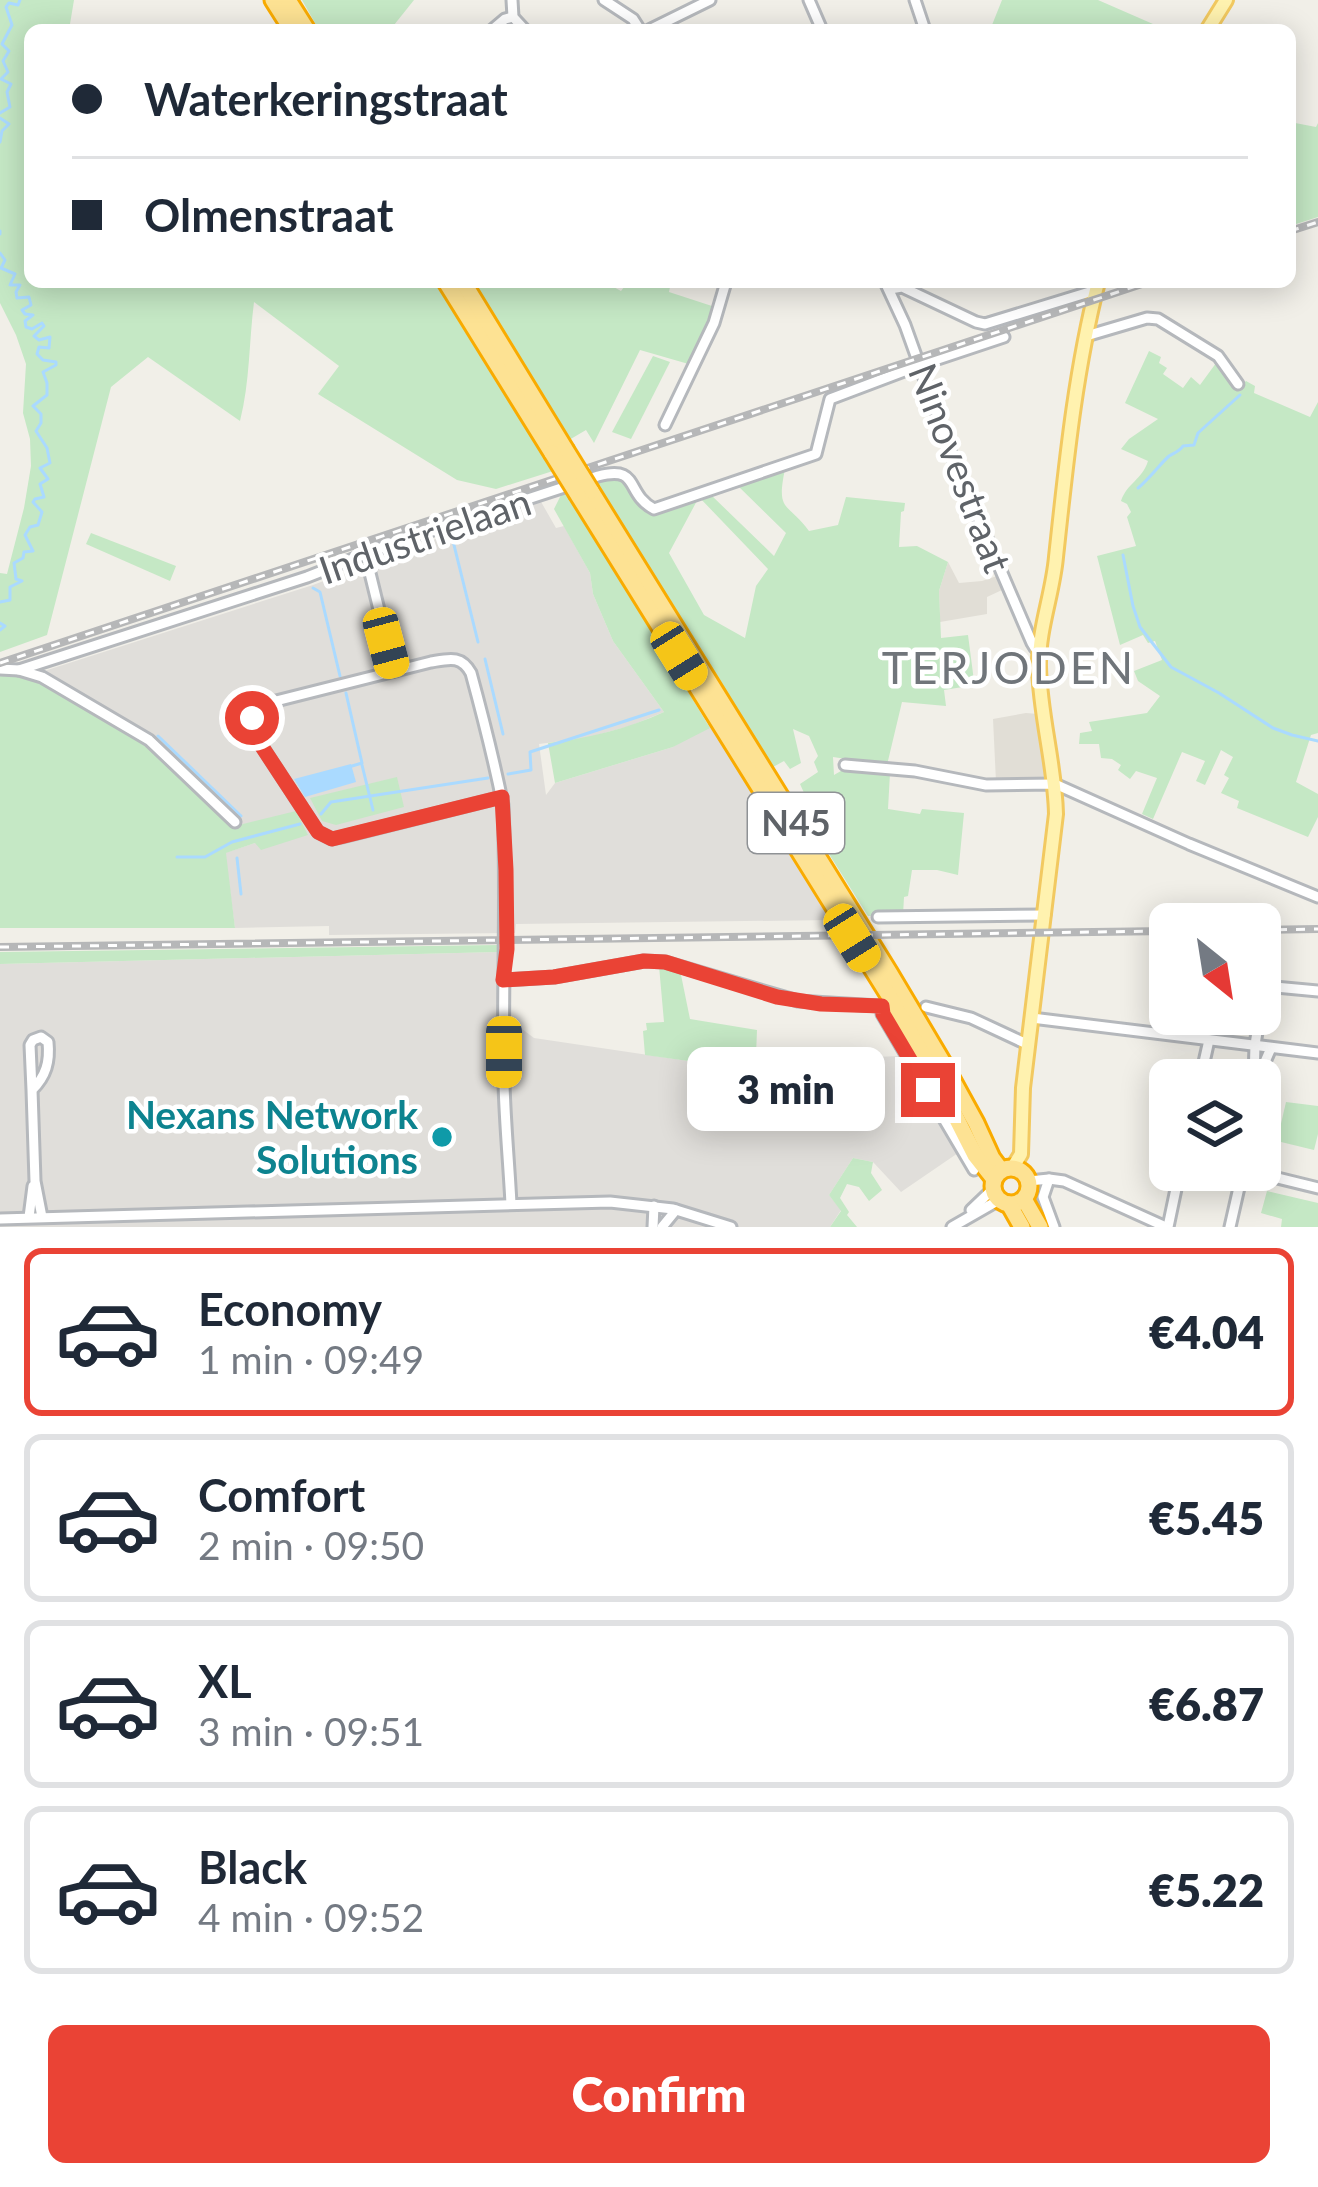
<!DOCTYPE html>
<meta charset="utf-8">
<style>
body{margin:0;font-family:Lato,sans-serif;background:#f6f6f7;color:#1f2937;height:100vh;display:flex;flex-direction:column;font-size:45px;white-space:nowrap}
*{box-sizing:border-box;margin:0}
p{font-size:39px;color:#747a83}
.icon{flex:none;width:66px;height:66px;fill:none;stroke:currentColor;stroke-width:2;stroke-linecap:round;stroke-linejoin:round}
.map{position:relative;height:1227px;overflow:hidden}
.side{display:flex;flex-direction:column;background:#fff;flex:1}
.side>*{flex:none}
.hud{position:absolute;left:24px;top:24px;width:1272px;height:264px;border-radius:18px;box-shadow:0 6px 30px #0003;display:grid;align-content:center;height:264px;padding:0 48px;background:#fff}
.needle{width:78px;rotate:150deg}
.tools{position:absolute;left:1149px;top:903px;display:grid;gap:24px}
.tools a{display:grid;place-items:center;width:132px;height:132px;border-radius:18px;background:#fff;box-shadow:0 6px 30px #0003;font-size:60px}
.end{position:absolute;width:54px;height:54px;margin:-27px;border:15px solid #ea4335;background:#fff;box-shadow:0 0 0 6px #fff}
.from{border-radius:50%}
.bubble{position:absolute;height:84px;border-radius:18px;background:#fff;box-shadow:0 6px 30px #0003;font-size:39px;font-weight:800;line-height:84px;text-align:center}
.car{position:absolute;width:36px;height:72px;margin:-36px -18px;border-radius:15px;box-shadow:0 0 9px 3px #0007;background:linear-gradient(#f5c518 24%,#345 0 40%,#f5c518 0 76%,#345 0 86%,#f5c518 0)}
.hud b{display:flex;align-items:center;gap:42px;height:114px;font-size:45px}
.hud b+b{border-top:3px solid #e0e1e3}
.hud i{width:30px;height:30px;background:#1f2937}
ul{padding:21px 0 0;list-style:none}
li{display:flex;align-items:center;gap:36px;height:168px;margin:0 24px 18px;padding:0 24px;border:6px solid #e0e1e3;border-radius:18px}
li div{flex:1}
li b{display:block;font-size:45px}
li em{font-style:normal;font-weight:800}
li.active{border-color:#ea4335}
li>.icon{width:108px;height:108px;stroke-width:1.5}
.cta{display:flex;gap:24px;margin-top:auto;padding:24px 48px}
.cta a{flex:1;height:138px;border-radius:18px;background:#ea4335;color:#fff;font-size:48px;font-weight:800;line-height:138px;text-align:center}
.map>svg:first-child{display:block}
.industrial{fill:#e0deda}
.education{fill:#e1ded6}
.green{fill:#c5e8c5;fill-rule:evenodd}
.water{fill:#aadaff}
.lines{fill:none;stroke-linecap:round;stroke-linejoin:round}
.stream{stroke:#aadaff;stroke-width:3}
.minor-casing{stroke:#b5b8bc;stroke-width:15}
.major-casing{stroke:#f2c960;stroke-width:18}
.highway-casing{stroke:#f9ab00;stroke-width:21}
.minor{stroke:#fff;stroke-width:9}
.major{stroke:#fff2af;stroke-width:12}
.highway{stroke:#fde293;stroke-width:15}
.rail-casing{stroke:#b6b7b8;stroke-width:8}
.rail{stroke:#fff;stroke-width:3;stroke-dasharray:9;stroke-linecap:butt}
.highway-bridge-casing{stroke:#f9ab00;stroke-width:21;stroke-linecap:butt}
.highway-bridge{stroke:#fde293;stroke-width:15}
.route{stroke:#ea4335;stroke-width:15}
.culture-dot{fill:#0f9aa8;stroke:#fff;stroke-width:4.5}
.labels{text-anchor:middle;stroke-width:9;stroke-linejoin:round;paint-order:stroke}
.shield{fill:#fff;stroke:#8f9295;stroke-width:3}
.shield-label{font-size:36px;font-weight:bold;fill:#5f6368}
.street-label{font-size:39px;fill:#5f6368;stroke:#fff}
.culture-label{font-size:39px;font-weight:bold;fill:#0d838f;stroke:#fff;text-anchor:end}
.quarter-label{font-size:45px;letter-spacing:3px;fill:#70757a;stroke:#fff}
</style>
<div class="map">
<svg width="1318" height="1227" viewBox="0 0 1318 1227">
<rect width="100%" height="100%" fill="#f1efe8"/>
<g class="industrial">
<polygon points="540,500 556,528 564,526 590,573 593,594 613,641 664,712 630,726 586,738 539,744 546,795 555,783 673,747 711,722 833,920 516,924 515,933 329,935 329,926 235,928 225,853 255,843 252,838 150,737 41,672 313,585"/>
<polygon points="498,952 500,1019 510,1020 534,1038 702,1063 704,1052 851,1064 852,1060 872,1061 873,1057 902,1056 958,1153 901,1192 873,1162 853,1158 829,1195 841,1210 830,1227 0,1227 0,964"/>
</g>
<g class="education">
<polygon points="948,562 959,583 982,581 997,576 1002,590 987,597 987,614 940,622 939,591"/>
<polygon points="1026,713 1038,714 1049,779 996,782 993,719"/>
</g>
<g class="green">
<path d="M0,0h74l-5,30h-39v252h408l115,189 -57,18 -39,-9 -139,-86 21,-28 -85,-64c-5,39 -4,80 -14,119l-92,-64 -37,30 -64,248 -47,17v-79l7,1 17,-66 7,-42 -1,-27 -7,-26 3,-49 -10,-29 -16,-32z"/>
<polygon points="302,0 414,0 390,30 319,30"/>
<polygon points="1002,0 1098,0 1153,24 1150,30 1131,30 1116,24 1114,30 990,30"/>
<polygon points="1290,122 1316,127 1318,123 1318,217 1290,226"/>
<polygon points="472,282 611,282 610,285 621,291 628,282 671,282 669,292 715,307 692,365 640,350 594,443 586,430 569,440"/>
<path d="M1149,351l12,6 -2,6 8,5 -4,6 20,14 8,-11 9,8 19,-26 20,29 7,-7 9,5 -1,7 56,24 8,-15v331l-7,2 -15,47 22,12v23l-10,20 -71,-29 2,-7 -18,-8 8,-15 -5,-3 9,-18 -12,-7 -16,35 -9,-4 9,-20 -23,-9 -29,67 -11,-5 15,-36 -21,-7 -6,8 -12,-9 3,-5 -9,-6 -11,-1 -2,-14h-20l1,-11 12,-2 -3,-9 58,-9 13,-17 -22,-15 -4,-10 28,-11 -7,-19 -7,2 -5,-8 -23,10 -23,-89 39,-10 -9,-29 4,-5 -4,-8 -6,-3c6,-18 21,-21 27,-40l-27,-12 8,-10 29,-20 -33,-16z"/>
<polygon points="653,356 670,362 631,439 612,432"/>
<path d="M785,469c-9,44 2,32 24,62l29,-6 8,-28 59,6 -1,8 -3,1 -2,35 18,-1 31,16 -9,29 2,47 27,-3 6,46h-5v5l-25,4 2,16 -44,-4 -15,63 -54,-8 1,18 12,-7 44,5 -2,36 32,5 2,-5 42,4 -6,62 -21,-5h-25l-4,26 -4,1 -1,18 -35,1 -66,-105 8,-5 -10,-22 18,-12 -4,-10 4,-6 -9,-20 -16,-7 8,34 -11,6 -6,-8 -11,6 -177,-286 14,-6 16,5 15,25 9,7 59,-19 65,63 12,-23 -50,-49zM699,497l69,72 -12,17 -11,52 -41,-23 -35,-62z"/>
<path d="M562,493l7,2 141,233 -37,19 -118,36 -7,-40c41,-5 79,-14 116,-31l-51,-71 -20,-47 -3,-21 -36,-64z"/>
<polygon points="91,533 176,566 170,581 86,544"/>
<polygon points="0,672 24,673 38,679 147,745 235,826 296,811 308,835 261,850 255,843 226,853 235,928 0,928"/>
<polygon points="397,777 404,807 336,825 322,821 310,798"/>
<polygon points="498,945 498,952 0,964 0,952"/>
<polygon points="659,966 680,970 690,1019 757,1030 756,1056 705,1052 703,1063 645,1055 643,1031 647,1030 646,1023 664,1022"/>
<polygon points="1286,1102 1318,1106 1318,1134 1314,1150 1277,1141"/>
<polygon points="853,1158 873,1162 871,1173 882,1190 869,1201 859,1187 847,1184 840,1198 849,1212 847,1215 857,1227 830,1227 841,1211 829,1195"/>
<polygon points="1267,1191 1318,1203 1318,1227 1281,1227 1282,1219 1261,1213"/>
</g>
<polygon class="water" points="351,764 356,782 305,797 294,779"/>
<g class="lines">
<g class="stream">
<polyline points="0,113 10,107 7,92 11,84 1,79 8,72 3,61 9,51 2,44 12,25 6,7 9,3 18,5 20,0"/>
<polyline points="0,118 9,124 2,131 0,142"/>
<polyline points="0,231 0,234"/>
<polyline points="0,253 5,260 1,268 15,274 10,285 20,285 16,292 17,298 29,297 31,305 22,310 25,314 33,315 25,321 26,327 32,329 42,323 44,326 34,336 39,340 50,337 49,348 39,347 37,354 43,360 56,362 56,365 43,372 47,383 47,395 33,406 41,414 41,423 36,431 47,448 50,463 40,468 48,479 40,484 44,497 35,499 33,502 42,512 38,525 30,527 25,535 33,551 24,552 23,558 14,563 16,579 22,581 10,587 10,600 0,602"/>
<path d="M1138,488c11,-9 23,-25 31,-32 5,-3 11,-5 14,-10l11,-1 4,-12 42,-38"/>
<polyline points="452,537 478,642"/>
<polyline points="1123,555 1133,606 1140,627 1171,667 1219,693 1273,728 1292,735 1318,741"/>
<polyline points="313,588 320,592 340,676"/>
<polyline points="0,623 5,626 0,630"/>
<polyline points="485,659 503,734"/>
<polyline points="346,693 362,763 352,766"/>
<polyline points="158,736 241,816"/>
<polyline points="362,765 373,810"/>
<polyline points="508,774 531,770 530,752 659,710"/>
<polyline points="321,814 331,802 488,778"/>
<polyline points="177,857 205,857 232,842 300,824"/>
<polyline points="237,858 241,894"/>
</g>
<defs>
<g id="minor">
<polyline points="512,0 513,17 525,30"/>
<polyline points="604,0 633,19 640,30"/>
<polyline points="809,0 822,30"/>
<polyline points="915,0 925,30"/>
<polyline points="492,30 505,19 513,17"/>
<polyline points="649,30 710,0"/>
<polyline points="885,282 905,325 953,459 1032,643 1035,648 1040,649"/>
<polyline points="890,289 902,287 976,322 985,324 1096,290"/>
<polyline points="1086,336 1147,318 1158,319 1218,356 1238,384"/>
<polyline points="665,425 714,323 726,282"/>
<polyline points="369,569 394,671"/>
<polyline points="0,669 19,670 42,677 149,740 235,822"/>
<path d="M19,670l288,-93 89,-35 202,-66c43,-11 26,17 56,33l162,-55 14,-55 90,-34 84,-28"/>
<polyline points="845,765 915,771 986,785 1055,784 1189,844 1318,897"/>
<path d="M502,797l-160,40 -10,2 -14,-7 -59,-90 -7,-24 12,-14 167,-42c18,-3 30,-7 40,11 12,44 23,88 32,132 4,93 -1,185 1,278 1,40 5,81 7,121"/>
<polyline points="878,917 1045,915"/>
<polyline points="503,980 554,977 644,961 665,962 798,1001 895,1007"/>
<polyline points="882,1005 882,1014 974,1170"/>
<polyline points="926,1007 971,1018 1029,1045"/>
<polyline points="1032,1018 1318,1053"/>
<polyline points="1200,1080 1209,1040"/>
<polyline points="1254,1080 1255,1045 1264,986 1318,991"/>
<polyline points="1257,1080 1271,1048"/>
<path d="M32,1090l-2,-45 3,-5 8,-3 7,5c2,20 -2,34 -16,48l3,91 7,36"/>
<polyline points="1245,1170 1318,1188"/>
<polyline points="1049,1179 1043,1197 1054,1227"/>
<polyline points="1029,1181 1049,1179 1064,1181 1166,1227"/>
<polyline points="971,1210 993,1189"/>
<polyline points="29,1217 33,1186"/>
<polyline points="0,1219 610,1202 673,1209 731,1227"/>
<polyline points="653,1227 654,1206"/>
<polyline points="662,1227 676,1210"/>
<polyline points="952,1227 999,1200"/>
<polyline points="1168,1227 1180,1170"/>
<polyline points="1230,1227 1243,1170"/>
</g>
<g id="major">
<polyline points="1208,29 1226,0"/>
<path d="M1013,1167l8,-13 2,-66 33,-274c-1,-50 -16,-98 -17,-147 -1,-37 14,-74 17,-110 10,-92 19,-185 42,-275"/>
</g>
<g id="highway">
<polyline points="273,0 292,30"/>
<polyline points="288,0 307,30"/>
<polyline points="446,282 552,453"/>
<polyline points="463,282 565,449"/>
<polyline points="591,491 889,972 942,1061 976,1123 992,1158 1001,1170"/>
<polyline points="578,495 888,994 934,1074 975,1155 994,1179"/>
<circle cx="1011" cy="1186" r="18"/>
<polyline points="1024,1199 1040,1227"/>
<polyline points="1009,1204 1022,1227"/>
</g>
</defs>
<use href="#minor" class="minor-casing"/>
<use href="#major" class="major-casing"/>
<use href="#highway" class="highway-casing"/>
<use href="#minor" class="minor"/>
<use href="#major" class="major"/>
<use href="#highway" class="highway"/>
<defs>
<g id="rail">
<polyline points="1290,231 1318,222"/>
<polyline points="0,663 1148,282"/>
<polyline points="1260,930 1318,929"/>
<polyline points="0,947 1170,931"/>
</g>
</defs>
<use href="#rail" class="rail-casing"/>
<use href="#rail" class="rail"/>
<defs>
<g id="highway-bridge">
<polyline points="565,449 591,491"/>
<polyline points="552,453 578,495"/>
</g>
</defs>
<use href="#highway-bridge" class="highway-bridge-casing"/>
<use href="#highway-bridge" class="highway-bridge"/>
</g>
<g class="lines">
<polyline class="route" points="252,718 259,742 318,832 332,839 502,797 506,870 507,949 503,980 554,977 644,961 665,962 777,997 821,1004 882,1006 883,1014 928,1090"/>
</g>
<circle class="culture-dot" cx="442" cy="1137" r="12"/>
<g class="labels">
<rect class="shield" x="748" y="793" width="96" height="60" rx="9"/>
<g class="shield-label">
<text x="796" y="836">N45</text>
</g>
<g class="street-label">
<text transform="translate(960 468) rotate(69)" y="14">Ninovestraat</text>
<text transform="translate(425 536) rotate(-19)" y="14">Industrielaan</text>
</g>
<g class="culture-label">
<text x="418" y="1129">Nexans Network<tspan x="418" dy="45">Solutions</tspan></text>
</g>
<g class="quarter-label">
<text x="1009" y="684">TERJODEN</text>
</g>
</g>
</svg>
<div class="tools">
<a><svg class="needle" viewBox="-14 -14 28 28"><path d="M0-13l5 13h-10z" fill="#e53935"/><path d="M0 13l5-13h-10z" fill="#747a83"/></svg></a>
<a><svg class="icon" aria-label="layers" viewBox="0 0 24 24"><path d="M12 4l9 5-9 5-9-5zM3 14l9 5 9-5"/></svg></a>
</div>
<i class="end from" style="left:252px;top:718px"></i>
<i class="end" style="left:928px;top:1090px"></i>
<div class="bubble" style="left:687px;top:1047px;width:198px">3 min</div>
<i class="car" style="left:386px;top:643px;rotate:165deg"></i>
<i class="car" style="left:679px;top:656px;rotate:148deg"></i>
<i class="car" style="left:852px;top:938px;rotate:148deg"></i>
<i class="car" style="left:504px;top:1052px;rotate:180deg"></i>
<div class="hud">
<b><i class="from"></i>Waterkeringstraat</b>
<b><i></i>Olmenstraat</b>
</div>
</div>
<section class="side">
<ul>
<li class="active"><svg class="icon" aria-label="car" viewBox="0 0 24 24"><path d="M5 17H2v-5l4-1 3-4h7l3 4 3 1v5h-3M9 17h6M6 11h13"/><circle cx="7" cy="17" r="2"/><circle cx="17" cy="17" r="2"/></svg><div><b>Economy</b><p>1 min · 09:49</p></div><em>€4.04</em></li>
<li><svg class="icon" aria-label="car" viewBox="0 0 24 24"><path d="M5 17H2v-5l4-1 3-4h7l3 4 3 1v5h-3M9 17h6M6 11h13"/><circle cx="7" cy="17" r="2"/><circle cx="17" cy="17" r="2"/></svg><div><b>Comfort</b><p>2 min · 09:50</p></div><em>€5.45</em></li>
<li><svg class="icon" aria-label="car" viewBox="0 0 24 24"><path d="M5 17H2v-5l4-1 3-4h7l3 4 3 1v5h-3M9 17h6M6 11h13"/><circle cx="7" cy="17" r="2"/><circle cx="17" cy="17" r="2"/></svg><div><b>XL</b><p>3 min · 09:51</p></div><em>€6.87</em></li>
<li><svg class="icon" aria-label="car" viewBox="0 0 24 24"><path d="M5 17H2v-5l4-1 3-4h7l3 4 3 1v5h-3M9 17h6M6 11h13"/><circle cx="7" cy="17" r="2"/><circle cx="17" cy="17" r="2"/></svg><div><b>Black</b><p>4 min · 09:52</p></div><em>€5.22</em></li>
</ul>
<div class="cta"><a>Confirm</a></div>
</section>
